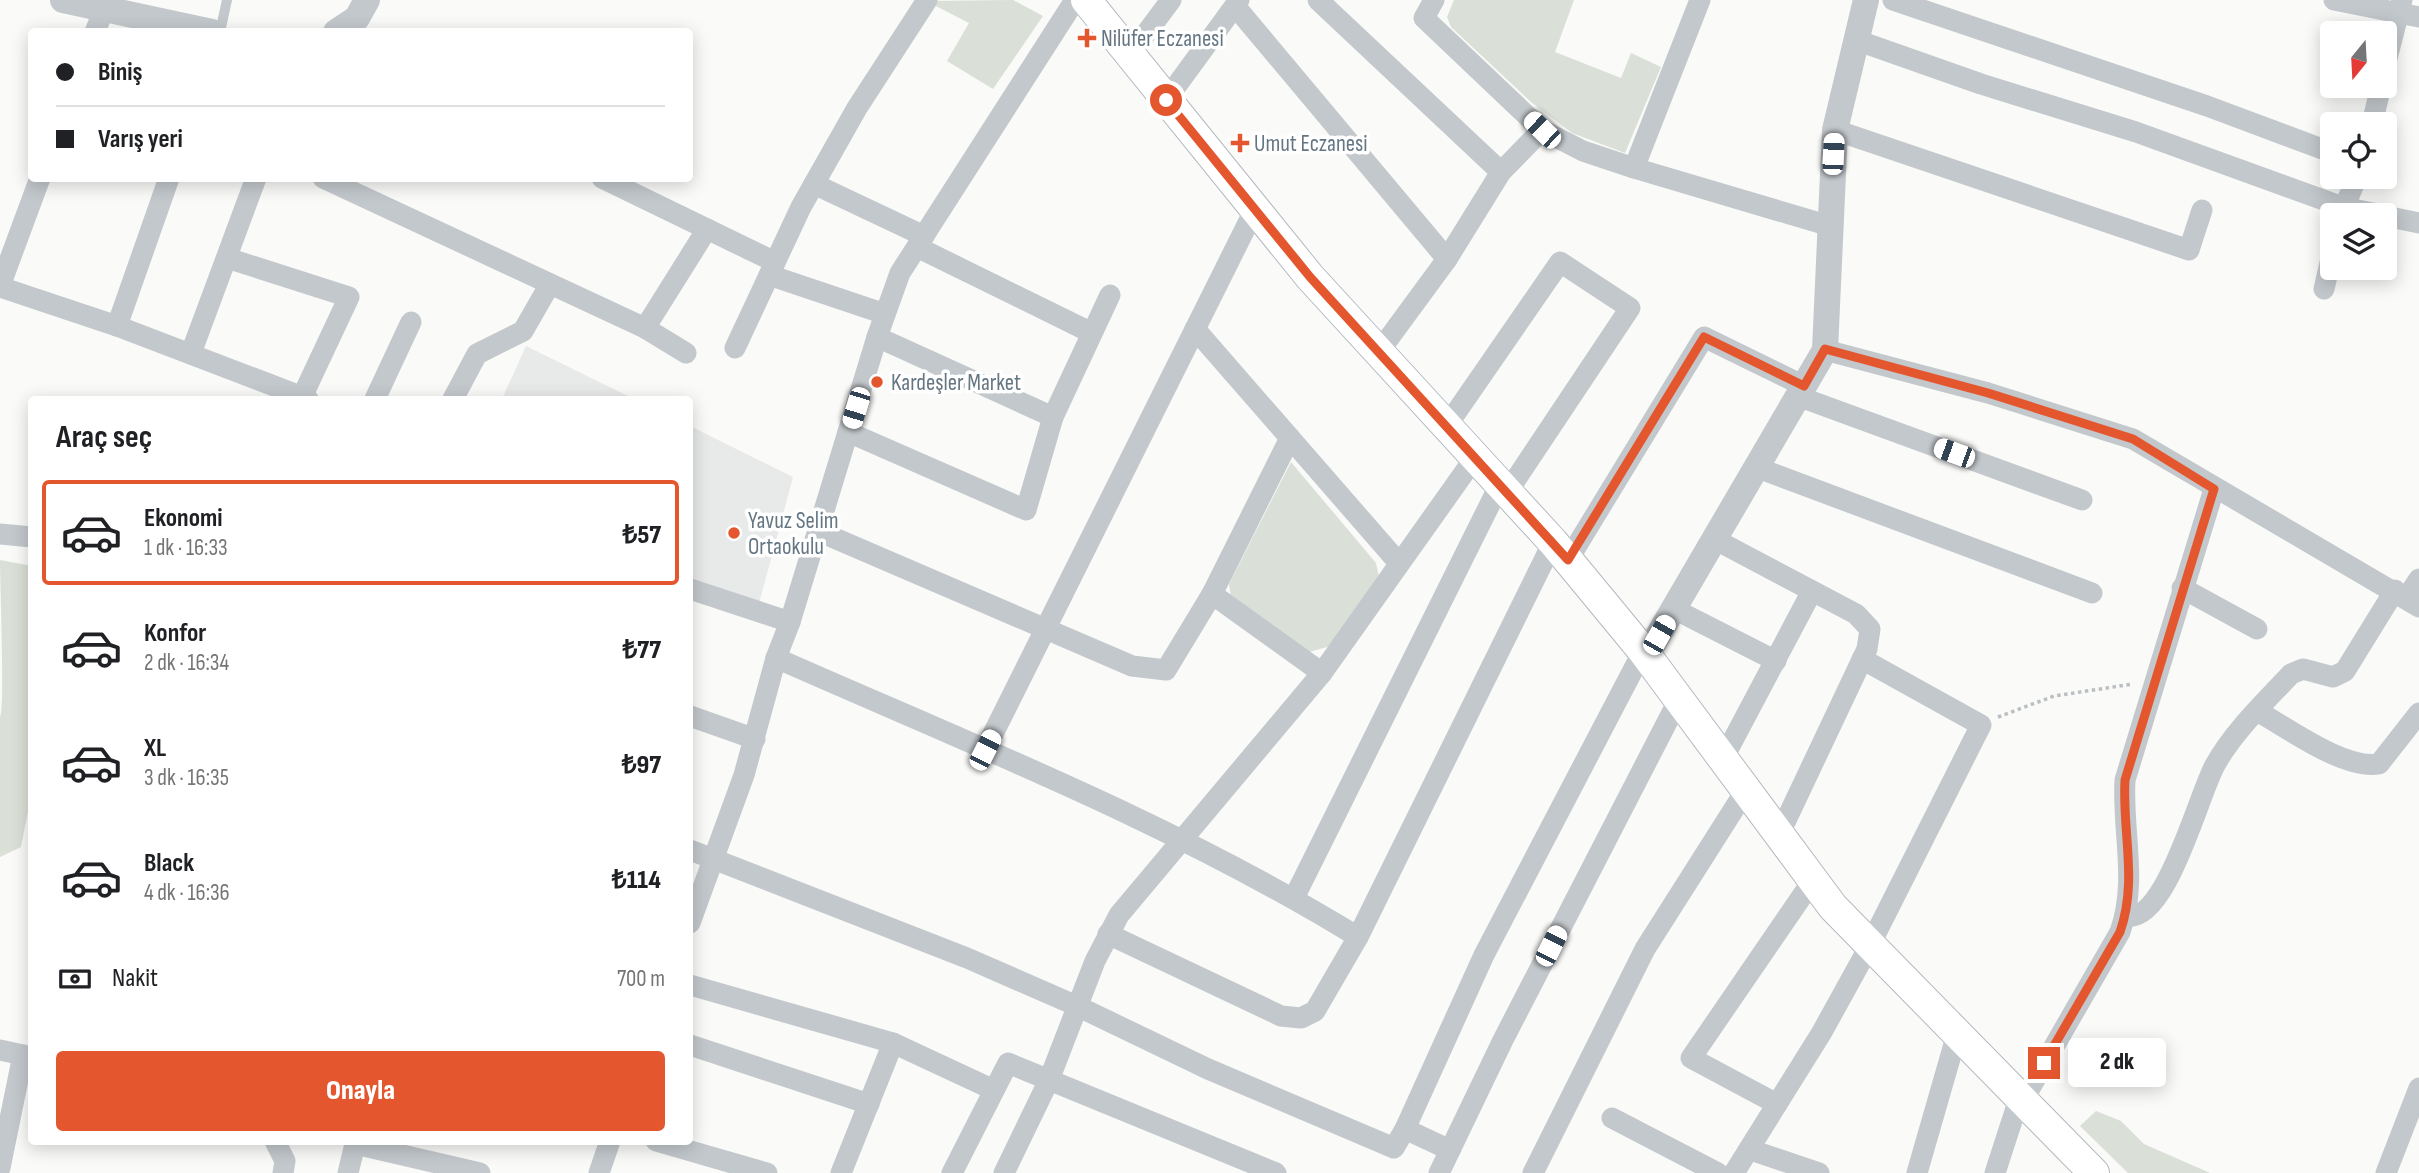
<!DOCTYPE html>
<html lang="tr">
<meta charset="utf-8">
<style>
body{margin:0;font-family:"Sofia Sans Condensed",sans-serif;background:#f6f6f6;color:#202124;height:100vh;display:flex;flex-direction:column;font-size:26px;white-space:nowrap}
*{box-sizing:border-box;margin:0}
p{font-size:23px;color:#757577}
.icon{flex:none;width:38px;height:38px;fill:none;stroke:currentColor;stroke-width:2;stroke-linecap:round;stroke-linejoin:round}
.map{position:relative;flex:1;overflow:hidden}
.panel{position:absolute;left:28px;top:396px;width:665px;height:749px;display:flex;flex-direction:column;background:#fff;border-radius:7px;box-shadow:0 4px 18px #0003}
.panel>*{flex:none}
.top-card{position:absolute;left:28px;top:28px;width:665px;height:154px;border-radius:7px;box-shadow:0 4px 18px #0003;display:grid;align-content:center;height:154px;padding:0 28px;background:#fff}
.needle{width:46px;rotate:198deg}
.controls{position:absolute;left:2320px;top:21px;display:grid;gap:14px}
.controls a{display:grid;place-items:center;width:77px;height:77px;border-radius:7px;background:#fff;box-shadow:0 4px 18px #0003;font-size:35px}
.end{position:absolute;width:32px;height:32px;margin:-16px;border:9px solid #e4572e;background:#fff;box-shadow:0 0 0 4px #fff}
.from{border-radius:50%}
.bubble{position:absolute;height:49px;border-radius:7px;background:#fff;box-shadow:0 4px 18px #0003;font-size:23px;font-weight:800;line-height:49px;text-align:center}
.car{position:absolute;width:21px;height:42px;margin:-21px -10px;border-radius:9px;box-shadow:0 0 5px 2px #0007;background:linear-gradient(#fff 24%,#345 0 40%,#fff 0 76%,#345 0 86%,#fff 0)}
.top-card b{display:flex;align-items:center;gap:24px;height:66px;font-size:26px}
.top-card b+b{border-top:2px solid #e0e0e0}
.top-card i{width:18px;height:18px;background:#202124}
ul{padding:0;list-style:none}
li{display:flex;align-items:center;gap:21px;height:105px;margin:0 14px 10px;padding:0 14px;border:4px solid transparent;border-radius:7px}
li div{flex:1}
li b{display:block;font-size:26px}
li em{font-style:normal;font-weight:800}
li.current{border-color:#e4572e}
li>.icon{width:63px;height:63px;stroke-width:1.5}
h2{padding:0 28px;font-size:32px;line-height:84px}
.pay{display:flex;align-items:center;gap:18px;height:77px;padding:0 28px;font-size:26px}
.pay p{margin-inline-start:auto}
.cta{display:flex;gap:14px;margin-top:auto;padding:14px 28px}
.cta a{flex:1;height:80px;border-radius:7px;background:#e4572e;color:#fff;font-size:28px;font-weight:800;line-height:80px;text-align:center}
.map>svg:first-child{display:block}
.built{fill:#e8e9e9}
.green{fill:#dadfd7}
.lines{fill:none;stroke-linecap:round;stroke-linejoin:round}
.secondary-casing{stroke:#b3babf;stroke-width:32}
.path{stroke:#bbbfc2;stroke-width:3.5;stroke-dasharray:3.5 3.5;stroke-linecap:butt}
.service{stroke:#c3c8cc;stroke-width:10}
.minor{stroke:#c3c8cc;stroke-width:21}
.tertiary{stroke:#c3c8cc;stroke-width:26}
.secondary{stroke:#fff;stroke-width:30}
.route{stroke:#e4572e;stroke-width:9}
.poi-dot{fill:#e4572e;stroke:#fff;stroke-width:2.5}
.labels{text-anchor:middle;stroke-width:7;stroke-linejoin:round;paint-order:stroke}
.poi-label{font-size:23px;fill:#657683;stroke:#fff;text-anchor:start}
</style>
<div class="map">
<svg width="2419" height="1173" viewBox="0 0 2419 1173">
<rect width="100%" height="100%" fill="#fafaf8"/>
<g class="built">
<polygon points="526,346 634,399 502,399"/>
<polygon points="690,426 793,477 757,611 690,589"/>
</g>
<g class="green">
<polygon points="1013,0 1043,16 993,89 947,61 969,23 926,1"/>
<polygon points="1454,0 1574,0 1555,52 1621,78 1631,53 1661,67 1625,153 1572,133 1531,102 1451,27 1447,17"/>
<polygon points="1291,462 1376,563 1380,582 1331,646 1309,652 1231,598 1229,584"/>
<path d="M0,560l32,6v225l-11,56 -21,10v-140c5,-8 0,-135 0,-157z"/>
<polygon points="2096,1111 2121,1121 2144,1144 2210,1173 2128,1173 2080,1126"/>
</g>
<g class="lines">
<defs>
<polyline id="secondary" points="1086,0 1310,277 1553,542 1643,651 1833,907 2094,1173"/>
</defs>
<use href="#secondary" class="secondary-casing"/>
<polyline class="path" points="1998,717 2054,696 2133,684"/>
<polyline class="service" points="220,32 227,0"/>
<g class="minor">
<polyline points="1318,0 1501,172 1447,259 1378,353"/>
<polyline points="1434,0 1424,18 1542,130 1583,151 1634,168 1830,226"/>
<polyline points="1893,0 2207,106 2333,153"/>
<polyline points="2334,0 2419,17"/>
<polyline points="1235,6 1447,259"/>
<polyline points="95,32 104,9"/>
<polyline points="1856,40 1981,84 2136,132 2343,207 2382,215"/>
<polyline points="1130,55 1171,0"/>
<polyline points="2385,66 2402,0"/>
<polyline points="1166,100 1239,0"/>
<polyline points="2372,124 2381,86"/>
<polyline points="1835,130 2189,250 2202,210"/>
<polyline points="1634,168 1700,0"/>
<polyline points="1501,172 1542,130"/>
<polyline points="323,178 645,328 686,353"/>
<polyline points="602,178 775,262"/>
<polyline points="814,184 924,236"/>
<polyline points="2341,215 2357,177"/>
<polyline points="2385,216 2419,223"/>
<polyline points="917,247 1092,333"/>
<polyline points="227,258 349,297 302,397"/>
<polyline points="769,275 885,314"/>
<polyline points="0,286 40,178"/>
<polyline points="0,287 117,326 308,399"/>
<polyline points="2324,289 2333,250"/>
<polyline points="117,326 169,178"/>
<polyline points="645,328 707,229"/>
<polyline points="1195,329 1398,562"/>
<polyline points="877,337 1053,417 1110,295"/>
<polyline points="735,348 801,207 857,108 927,0"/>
<polyline points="1825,350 1988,393 2133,439 2419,607"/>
<polyline points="191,353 256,178"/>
<polyline points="1800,397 2082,500"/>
<polyline points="375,399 411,322"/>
<polyline points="453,399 477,354 523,331 550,284"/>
<polyline points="1446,427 1560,262 1630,308 1508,491"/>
<polyline points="848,432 1026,510 1053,417"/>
<polyline points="1758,468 2092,593"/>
<polyline points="818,531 1132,666 1166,670 1212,594 1322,673"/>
<polyline points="0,534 32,537"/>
<polyline points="1716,540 1856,614 1870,629 1867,649 1779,835"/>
<polyline points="1568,560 1704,337 1804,386"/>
<polyline points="2182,588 2257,629"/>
<polyline points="690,589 790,622"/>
<polyline points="1212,594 1290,438"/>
<polyline points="2407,597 2419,579"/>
<polyline points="1674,609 1776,661"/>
<path d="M776,658c197,87 398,166 582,279l195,-395"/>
<path d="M2257,711c31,17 87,59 122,53l40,-51"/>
<polyline points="690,716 755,739"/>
<polyline points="985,750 1255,209"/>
<polyline points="1723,759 1812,591"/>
<polyline points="690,850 967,958 1077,1006 1208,1069 1394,1148 1405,1129"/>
<polyline points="1294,898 1500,484"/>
<path d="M2126,916c40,8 72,-120 89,-151 19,-34 49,-62 76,-91l12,-5 30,8 12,-6 50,-81"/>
<polyline points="690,923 744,775 776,658 790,622 877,337 900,273 1075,0"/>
<polyline points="1108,934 1281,1016 1301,1018 1315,1011 1358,937"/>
<polyline points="690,985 893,1043 994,1090"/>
<polyline points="690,1045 869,1104"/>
<polyline points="0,1050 32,1057"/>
<path d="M2022,1102l98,-170c18,-51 2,-100 5,-152l89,-291"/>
<polyline points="1777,1104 1691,1058 1813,880"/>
<polyline points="1612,1118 1718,1173"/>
<polyline points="275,1141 285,1161 283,1173"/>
<polyline points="656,1141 767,1173"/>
<polyline points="1450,1150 1405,1129 1484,955 1643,651"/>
<polyline points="1754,1151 1819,1173"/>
<polyline points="0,1168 23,1055"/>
<polyline points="348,1173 355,1144 480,1173"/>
<polyline points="599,1173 610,1141"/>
<polyline points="841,1173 893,1043"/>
<polyline points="952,1173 1008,1063 1276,1173"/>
<polyline points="1004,1173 1049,1080 1095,961 1119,915 1322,673 1476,456"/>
<polyline points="1439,1173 1503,1040 1679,699"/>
<polyline points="1533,1173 1645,949 1746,790"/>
<polyline points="1734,1173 1822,1032 1870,945 1981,725 1862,659"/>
<polyline points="1917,1173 1957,1034"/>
<polyline points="1995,1173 2019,1099"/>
<polyline points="2386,1173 2419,1088"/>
</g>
<g class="tertiary">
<polyline points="63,0 212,32"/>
<polyline points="336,32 357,18 367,0"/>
<polyline points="1646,656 1825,350 1835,130 1866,0"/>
</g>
<use href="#secondary" class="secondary"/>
</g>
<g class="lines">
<path class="route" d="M1166,100l144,177 258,283 136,-223 100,49 21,-37 163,44 145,46 81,50 -89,291c-3,52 13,101 -5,152l-76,131"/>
</g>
<g class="poi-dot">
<path d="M1083.5 27.5h7v7h7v7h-7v7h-7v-7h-7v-7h7z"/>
<path d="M1236.5 132.5h7v7h7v7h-7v7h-7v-7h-7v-7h7z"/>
<circle cx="877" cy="382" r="7"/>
<circle cx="734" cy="533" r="7"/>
</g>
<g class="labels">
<g class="poi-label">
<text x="1101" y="46">Nilüfer Eczanesi</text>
<text x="1254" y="151">Umut Eczanesi</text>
<text x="891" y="390">Kardeşler Market</text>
<text x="748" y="528">Yavuz Selim<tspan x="748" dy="26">Ortaokulu</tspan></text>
</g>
</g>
</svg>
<div class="controls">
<a><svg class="needle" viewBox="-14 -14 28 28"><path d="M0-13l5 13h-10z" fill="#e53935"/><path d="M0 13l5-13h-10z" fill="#757577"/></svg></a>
<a><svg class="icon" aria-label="locate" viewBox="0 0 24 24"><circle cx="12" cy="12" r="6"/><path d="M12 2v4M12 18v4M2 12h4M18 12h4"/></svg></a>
<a><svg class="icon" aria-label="layers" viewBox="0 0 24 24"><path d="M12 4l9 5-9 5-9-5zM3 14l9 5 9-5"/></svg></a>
</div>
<i class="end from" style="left:1166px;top:100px"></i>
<i class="end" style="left:2044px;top:1063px"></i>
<div class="bubble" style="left:2068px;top:1038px;width:98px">2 dk</div>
<i class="car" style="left:1542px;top:130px;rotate:314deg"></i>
<i class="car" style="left:1833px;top:154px;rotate:3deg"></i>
<i class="car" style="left:856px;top:408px;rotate:197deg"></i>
<i class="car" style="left:1954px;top:453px;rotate:290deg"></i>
<i class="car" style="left:1659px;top:635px;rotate:30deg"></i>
<i class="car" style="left:985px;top:750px;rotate:27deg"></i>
<i class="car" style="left:1551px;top:946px;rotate:27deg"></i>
<div class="top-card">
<b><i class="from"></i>Biniş</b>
<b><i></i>Varış yeri</b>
</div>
<section class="panel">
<h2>Araç seç</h2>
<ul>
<li class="current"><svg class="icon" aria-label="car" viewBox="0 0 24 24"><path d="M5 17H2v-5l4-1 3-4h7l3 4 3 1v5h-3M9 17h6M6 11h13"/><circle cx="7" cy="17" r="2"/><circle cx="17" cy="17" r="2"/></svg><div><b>Ekonomi</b><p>1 dk · 16:33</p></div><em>₺57</em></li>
<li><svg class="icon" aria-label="car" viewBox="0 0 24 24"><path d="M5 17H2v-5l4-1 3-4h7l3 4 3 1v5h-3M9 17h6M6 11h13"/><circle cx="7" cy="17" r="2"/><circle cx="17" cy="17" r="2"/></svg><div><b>Konfor</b><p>2 dk · 16:34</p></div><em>₺77</em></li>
<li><svg class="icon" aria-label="car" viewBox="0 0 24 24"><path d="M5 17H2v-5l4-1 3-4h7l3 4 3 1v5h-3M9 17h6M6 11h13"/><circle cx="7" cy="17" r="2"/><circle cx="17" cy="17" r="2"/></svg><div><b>XL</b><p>3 dk · 16:35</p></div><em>₺97</em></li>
<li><svg class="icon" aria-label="car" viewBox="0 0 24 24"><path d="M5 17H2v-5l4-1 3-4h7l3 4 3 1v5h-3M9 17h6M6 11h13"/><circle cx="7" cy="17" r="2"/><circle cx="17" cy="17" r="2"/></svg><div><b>Black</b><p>4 dk · 16:36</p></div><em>₺114</em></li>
</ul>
<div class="pay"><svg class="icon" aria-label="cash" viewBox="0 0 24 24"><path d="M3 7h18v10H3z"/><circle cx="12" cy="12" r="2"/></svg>Nakit<p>700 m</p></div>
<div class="cta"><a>Onayla</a></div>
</section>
</div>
